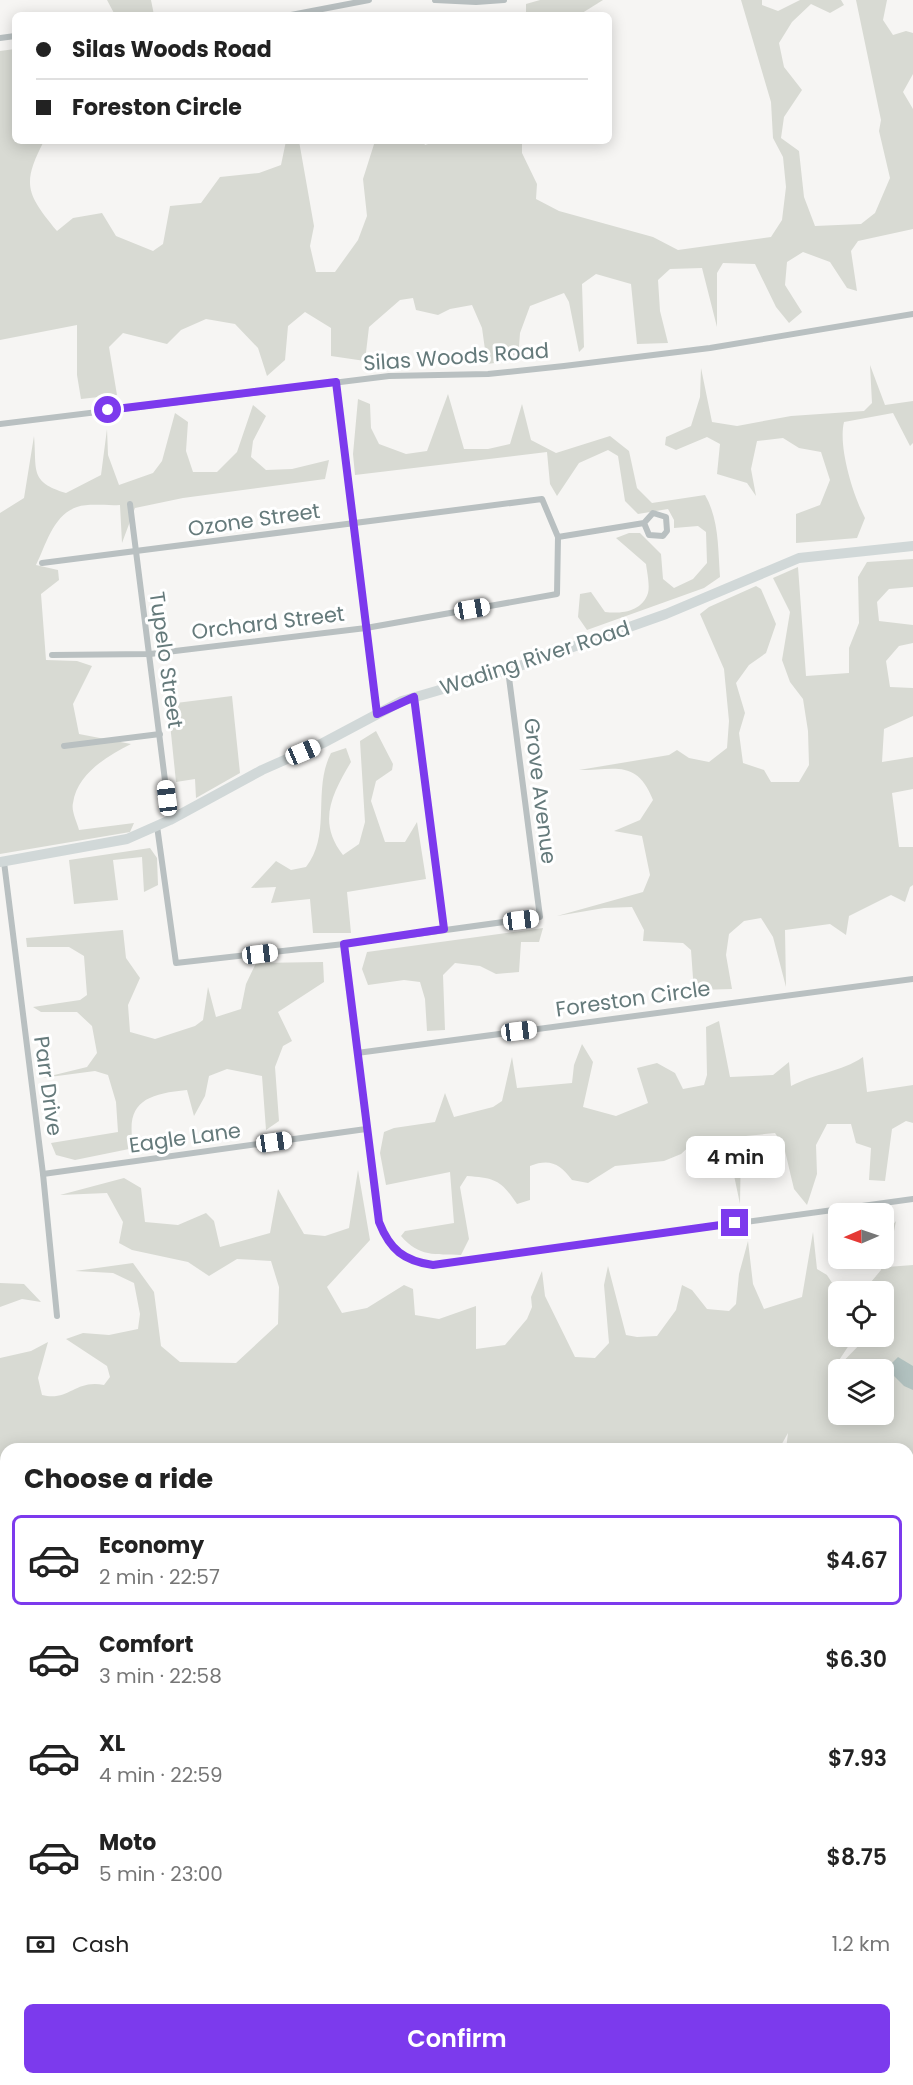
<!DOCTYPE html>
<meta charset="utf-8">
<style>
body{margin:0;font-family:Poppins,sans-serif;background:#f6f6f6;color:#222;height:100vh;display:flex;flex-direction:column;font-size:22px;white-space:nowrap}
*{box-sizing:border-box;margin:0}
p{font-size:20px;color:#767676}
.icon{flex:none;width:33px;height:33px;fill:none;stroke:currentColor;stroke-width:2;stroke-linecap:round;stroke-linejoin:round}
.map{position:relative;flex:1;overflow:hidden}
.details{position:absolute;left:0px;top:1443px;width:914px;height:642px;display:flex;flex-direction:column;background:#fff;border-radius:18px 18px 0 0;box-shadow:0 3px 15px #0003}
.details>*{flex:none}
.banner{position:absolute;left:12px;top:12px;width:600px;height:132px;border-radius:9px;box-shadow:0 3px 15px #0003;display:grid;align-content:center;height:132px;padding:0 24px;background:#fff}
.needle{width:39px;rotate:268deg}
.fabs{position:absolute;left:828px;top:1203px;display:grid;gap:12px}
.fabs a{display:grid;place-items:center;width:66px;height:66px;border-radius:9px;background:#fff;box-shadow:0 3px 15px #0003;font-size:30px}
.end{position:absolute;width:27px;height:27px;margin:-14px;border:8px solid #7c3aed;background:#fff;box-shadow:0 0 0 3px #fff}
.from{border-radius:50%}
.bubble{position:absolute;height:42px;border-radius:9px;background:#fff;box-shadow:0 3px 15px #0003;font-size:20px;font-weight:600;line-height:42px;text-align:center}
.car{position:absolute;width:18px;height:36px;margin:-18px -9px;border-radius:8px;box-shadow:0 0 4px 2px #0007;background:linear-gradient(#fff 24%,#345 0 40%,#fff 0 76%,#345 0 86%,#fff 0)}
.banner b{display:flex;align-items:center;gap:21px;height:57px;font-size:22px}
.banner b+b{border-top:2px solid #e0e0e0}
.banner i{width:15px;height:15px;background:#222}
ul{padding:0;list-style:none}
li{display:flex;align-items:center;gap:18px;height:90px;margin:0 12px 9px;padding:0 12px;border:3px solid transparent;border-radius:9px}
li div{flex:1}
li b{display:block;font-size:22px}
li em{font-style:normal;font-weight:600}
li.selected{border-color:#7c3aed}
li>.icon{width:54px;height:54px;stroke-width:1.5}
h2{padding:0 24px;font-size:27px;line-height:72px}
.pay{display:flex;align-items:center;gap:15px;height:66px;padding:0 24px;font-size:22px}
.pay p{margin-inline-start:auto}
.primary-button{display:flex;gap:12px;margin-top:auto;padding:12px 24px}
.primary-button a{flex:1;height:69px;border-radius:9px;background:#7c3aed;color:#fff;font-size:24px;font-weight:600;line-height:69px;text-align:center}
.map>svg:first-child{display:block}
.green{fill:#d8dad3;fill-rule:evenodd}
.water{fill:#b1c1bf}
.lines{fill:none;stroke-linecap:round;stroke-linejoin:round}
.minor{stroke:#b9c0c1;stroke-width:6}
.secondary{stroke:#d1d8d8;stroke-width:10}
.route{stroke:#7c3aed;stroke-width:8}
.labels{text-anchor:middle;stroke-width:6;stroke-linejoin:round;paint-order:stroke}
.street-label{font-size:21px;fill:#657a7b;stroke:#fff}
</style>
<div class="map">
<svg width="913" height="2085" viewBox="0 0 913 2085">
<rect width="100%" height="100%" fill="#f6f5f3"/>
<g class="green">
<polygon points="107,0 151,0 154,15 115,15"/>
<polygon points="540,0 603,0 579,15 526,15 526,4"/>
<path d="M741,0h21v5l16,6 22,-11h41l3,5 -14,8 -19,-9 -19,18 -13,21 5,24 18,23 -18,27 -3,21 18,13 5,46 11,29 46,-2 14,-11 15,-35 -11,-47 2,-11 -25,-120h31l-4,20 10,15 13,-4 7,2v41l-10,18 10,17v120l-55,12 -7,10 6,40 -10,-3 -17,-26 -27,-10 -16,10 -2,23 17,27 -13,11 -13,-16 -21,-43 -32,-1 -6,10v54l-15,-59 -32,1 -12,11 2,31 8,32 -31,1 -6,-60 -35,-10 -14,10 2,63 -5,5 -10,-50 -5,-9 -34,13 -10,27 -2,27 -31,4 -5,-36 -10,-23 -22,4 -12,6 -22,-5 -3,-12 -13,2 -31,27 -4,34 -34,-5v-28l-26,-16 -17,14 -3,34 -18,16 -9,-28 -23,-24 -29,-5 -25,11 -14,14 -44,-11 -14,14 8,48 -36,4 -4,-24v-50l-77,15v-289l15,-2v92h29c-23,44 -17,53 13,90l16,-13 29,-5 14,23 37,15 10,-7 7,-38 31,-3 19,-26 39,-4 22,-8 5,-24h13l15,85 -4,20 6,26h19l23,-32 9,-24 -4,-37 12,-38h48l2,4 12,-4h85v12l15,31 -1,15 23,12 94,26 25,13 93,-13 11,-17 4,-33 -3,-30 -10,-19 -2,-36z"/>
<path d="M870,365l15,40 28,-4v42l-3,3 -17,-33 -49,9c-6,25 9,73 21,96l-8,20 -61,5v-29l24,-9 10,-25 -9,-28 -22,-4 -16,-10 -26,3 -6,28 5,27 -9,-13 -30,-9 3,-30 -13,-7 -31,13 -11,-5 1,-8 25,-11 9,-29 1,-29 11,54 25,4 54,-10 73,-5 8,-8z"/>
<path d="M448,394l16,55h24l22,-5 12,-40 9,36 25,13 54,-17 19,15 8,37 15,15 53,-8c14,24 13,54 15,82l-16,11 -117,42 -9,-13 2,-23 11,-2 14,20c16,2 37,0 43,-19 2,-8 -1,-21 -2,-29l-30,-26 13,-5h11l21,21 2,25 11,9 19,-9 14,-16 -1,-31 -8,-6 -24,2v-8l-6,-11 -30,5 -13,-13 -7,-45 -10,-6 -29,13 -22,33 -7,-12 -3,-32 -192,23 -2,-21 5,-55 12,5 1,24 8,16 27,10 21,-3z"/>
<path d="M253,405l13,11 -13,25 -2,16 15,13 26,-1 37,-9 -4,19 -142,19 -48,10 -13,35 -2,-38c-13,1 -31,-2 -43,2 -24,8 -31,38 -41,58l22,5 1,10 -18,14 5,66 31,1 15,5 -19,38 6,30 52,10c-24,12 -54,30 -58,59 -2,8 4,19 6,27l55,-7 -4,9 -130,22v-341l24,-15 10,-62c3,34 -5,46 32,57l35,-18 6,-46 1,26 11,30 34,-12 9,-12 13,-48 13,9 -2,29 7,21h24l20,-20z"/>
<path d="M913,559v28l-24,2 -12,13 2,19 34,4v18l-14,3 -13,15 4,26 23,1v28l-29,13 -2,33 31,-5v32l-21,4 7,54h14v38l-3,2 -5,15 -14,-7 -42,21 -3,19 -16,-11 -45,6 1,57 -13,-50 -12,-19 -17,3 -15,13 -3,21 6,34 -34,1 -5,-12 -2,-28 -8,-7 -40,-2 1,-11 -12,-23 -28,1 -47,8 86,-24 7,-17 -8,-39 -28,-5 26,-11 13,-20c-16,-41 -37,-30 -74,-30l90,-15 8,-5 12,8 20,4 18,-14 2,-27 -5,-52 -24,-55 9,-7 47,-21 5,3 15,35 -10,29 -17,12 -13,18 9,30 -6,20 4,30 21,7 7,12h28l10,-17 -1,-34 -5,-32 -13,-17 -8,-22 8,-48 -17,-34 25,-11 8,109 43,-3v-25l10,-25 -1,-46 9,-15z"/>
<polygon points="232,696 240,773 196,798 195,779 176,782 168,704"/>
<path d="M376,731l17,33 -1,6 -16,11 -5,20 14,41h20l12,-20 9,57 -79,13 4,41h-38l-3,-34 -39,4 5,-16 -25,1 25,-27 15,9 15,-3c26,-33 6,-77 25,-114l15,-5 5,14c-19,32 -34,60 -8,93l16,-11 6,-22 -5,-81z"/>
<polygon points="150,848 157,858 158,885 144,892 142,857 113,860 118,900 74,904 69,860"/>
<polygon points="543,928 539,942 521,942 519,972 496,974 480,966 455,963 443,975 445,1030 427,1031 425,999 420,982 404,980 368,985 362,969 367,952"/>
<path d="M123,930l3,28 14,20 -12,27 2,27 25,7 40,-13 8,-6 5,-33 8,30 25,-8 5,-25 10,-21 67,-1 1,20 -46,30 14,29 -9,5 -8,21 4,54 -13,9 -4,-54 -35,-7 -18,7 -4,20 -11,20 -7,-26c-42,4 -63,13 -53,58l-59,12 -19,-5 -5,-12 67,-11 -2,-30 -8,-27 -13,-4 -53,7 45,-11 10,-14 -5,-27 -15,-14h-36l-8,-5 47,-7 7,-5 -3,-39 -15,-9h-42l-1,-9z"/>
<path d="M719,1021l11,56 43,-2 16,-13 2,24c25,-13 50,-14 72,-29l4,35 46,-7v38l-7,-2 -14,8 -7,52 -16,-1 2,-32 -15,-5 -5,-19h-24l-11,21 1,29 -10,31 -13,-16 -10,-42 -9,-14 -29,3 -5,9 -1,59 -13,-62 -34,1 -12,11 -17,7 -49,5 -27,17 -16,-3c-12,-16 -22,-22 -42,-14v34l-13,4c-16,-24 -22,-26 -50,-28l-7,11 9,52 -8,16c-26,-1 -42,2 -60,-19l4,-5 49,-8 -4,-51 -64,13 -6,-32 4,-21 10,-4 41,-6 10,-29 9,24 39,-10 9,-6 10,-44 5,31 55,-5 2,-18 8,-21 11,18 -10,45 33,9 32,-13 -11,-35 20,-5 18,10 8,16 21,-4 3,-10 -1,-48z"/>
<path d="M358,1170l12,70 -43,47 15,26 25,-5 37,-23 9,4 2,26 24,4 37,-13v43l29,-4 22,-26 5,-12 -1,-10 11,-26 3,25 30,61 20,1 14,-15 -5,-58 4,-19 18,69 11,2 20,-1 19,-26 6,-25 10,5 15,19 22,2 7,-7 3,-30 9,-33 5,43 11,25 38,-12 11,-65 4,37 10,6 7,11 37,-4 10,-12 3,-35 12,-14 -9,46 26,-2v563h-5v-379h-122l2,-16 -9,16h-773v502h-6v-593l31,-7 17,-9 -10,36 4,17c27,7 33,-16 62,-10l6,-8 -3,-11 -41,-27 17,-6 26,2 29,-6 2,-15 -6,-31 -21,-10 -38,-2 58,-8 21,29 7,54 19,16 56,1 42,-39 1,-37 -8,-26 -34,-2 -28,17 -21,-14 -56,-12 -13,-7 4,-21 -16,-29 -47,2 64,-17 17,10 4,34 33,3 28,-12 8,8 6,26 50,-14 8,-44 26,45 21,2 24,-8zM838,1292h46v44l-17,1 -39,40 27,-41h-17zM838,1370h46v44h-46z"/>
<polygon points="0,1283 24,1284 41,1302 22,1299 0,1307"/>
<polygon points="6,2073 6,2079 219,2079 220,2085 0,2085 0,2074"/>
</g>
<g class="water">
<polygon points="898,1357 913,1366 913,1390 904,1386 891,1373 891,1364"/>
<polygon points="913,1927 913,2085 331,2085 331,2079 908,2079 908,1929"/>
</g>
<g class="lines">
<g class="minor">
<polyline points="435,0 476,2 504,0"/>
<polyline points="291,15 369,0"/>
<polyline points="0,38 15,36"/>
<polyline points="336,382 377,714"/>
<polyline points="0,424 389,376 488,374 564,366 710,348 913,314"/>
<polyline points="130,504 170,820"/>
<polyline points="558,537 644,523 653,513 666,517 667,531 663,536 649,535 644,523"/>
<polyline points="42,563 542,499 558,537 557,594 366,628 150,654 52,655"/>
<polyline points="414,697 444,929"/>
<polyline points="64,746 160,734"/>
<polyline points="157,826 176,963 344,944 540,917 508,670"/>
<polyline points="4,862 43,1174 57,1316"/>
<path d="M344,944l35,278c11,27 26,39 54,43l480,-66"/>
<polyline points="357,1053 913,979"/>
<polyline points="43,1174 366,1129"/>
</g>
<polyline class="secondary" points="0,862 127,839 170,820 262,770 323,743 402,701 508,670 666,614 799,558 913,546"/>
</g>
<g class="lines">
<path class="route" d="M108,410l228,-28 41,332 37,-17 30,232 -100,15 35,278c11,28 25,39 54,43l302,-42"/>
</g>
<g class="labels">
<g class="street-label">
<text transform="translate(456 357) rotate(-4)" y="7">Silas Woods Road</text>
<text transform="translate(254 520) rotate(-8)" y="7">Ozone Street</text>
<text transform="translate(268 623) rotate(-7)" y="7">Orchard Street</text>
<text transform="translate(535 658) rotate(-18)" y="7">Wading River Road</text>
<text transform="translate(166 660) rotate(82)" y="7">Tupelo Street</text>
<text transform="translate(540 791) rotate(83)" y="7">Grove Avenue</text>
<text transform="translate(633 999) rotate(-8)" y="7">Foreston Circle</text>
<text transform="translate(48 1086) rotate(82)" y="7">Parr Drive</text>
<text transform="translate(185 1138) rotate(-8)" y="7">Eagle Lane</text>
</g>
</g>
</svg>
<div class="fabs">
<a><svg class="needle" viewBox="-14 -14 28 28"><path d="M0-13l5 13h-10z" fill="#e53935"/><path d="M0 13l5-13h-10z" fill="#767676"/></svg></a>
<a><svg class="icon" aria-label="locate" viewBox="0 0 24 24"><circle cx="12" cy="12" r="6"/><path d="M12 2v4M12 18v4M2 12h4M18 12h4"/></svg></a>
<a><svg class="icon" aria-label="layers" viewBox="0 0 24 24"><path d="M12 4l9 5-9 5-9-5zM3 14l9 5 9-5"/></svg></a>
</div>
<i class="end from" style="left:108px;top:410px"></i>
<i class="end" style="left:735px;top:1223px"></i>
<div class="bubble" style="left:686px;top:1136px;width:99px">4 min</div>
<i class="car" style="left:472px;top:609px;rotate:80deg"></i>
<i class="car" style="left:303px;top:752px;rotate:67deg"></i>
<i class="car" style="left:167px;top:798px;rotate:353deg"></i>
<i class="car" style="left:521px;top:920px;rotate:83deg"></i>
<i class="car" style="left:260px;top:954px;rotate:83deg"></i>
<i class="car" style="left:519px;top:1031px;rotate:83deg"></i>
<i class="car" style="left:274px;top:1142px;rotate:82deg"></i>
<div class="banner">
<b><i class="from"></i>Silas Woods Road</b>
<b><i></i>Foreston Circle</b>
</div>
<section class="details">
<h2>Choose a ride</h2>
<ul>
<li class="selected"><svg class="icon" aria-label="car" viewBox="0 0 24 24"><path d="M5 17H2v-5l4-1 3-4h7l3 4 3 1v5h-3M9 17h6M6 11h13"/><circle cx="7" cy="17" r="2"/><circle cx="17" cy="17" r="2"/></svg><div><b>Economy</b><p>2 min · 22:57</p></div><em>$4.67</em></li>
<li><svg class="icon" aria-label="car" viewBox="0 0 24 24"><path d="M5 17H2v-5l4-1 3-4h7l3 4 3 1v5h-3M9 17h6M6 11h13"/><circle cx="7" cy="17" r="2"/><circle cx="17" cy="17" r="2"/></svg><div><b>Comfort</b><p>3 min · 22:58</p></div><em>$6.30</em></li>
<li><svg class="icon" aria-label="car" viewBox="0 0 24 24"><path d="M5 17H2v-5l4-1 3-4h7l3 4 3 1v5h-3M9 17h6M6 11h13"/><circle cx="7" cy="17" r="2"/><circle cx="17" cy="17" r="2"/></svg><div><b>XL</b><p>4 min · 22:59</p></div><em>$7.93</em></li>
<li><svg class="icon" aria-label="car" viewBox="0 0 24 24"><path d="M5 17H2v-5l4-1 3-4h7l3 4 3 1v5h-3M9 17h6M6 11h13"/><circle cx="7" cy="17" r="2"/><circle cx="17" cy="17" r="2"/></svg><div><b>Moto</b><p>5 min · 23:00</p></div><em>$8.75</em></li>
</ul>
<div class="pay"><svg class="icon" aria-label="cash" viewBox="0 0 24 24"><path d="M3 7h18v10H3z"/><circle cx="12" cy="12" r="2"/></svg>Cash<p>1.2 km</p></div>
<div class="primary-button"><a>Confirm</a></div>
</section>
</div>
